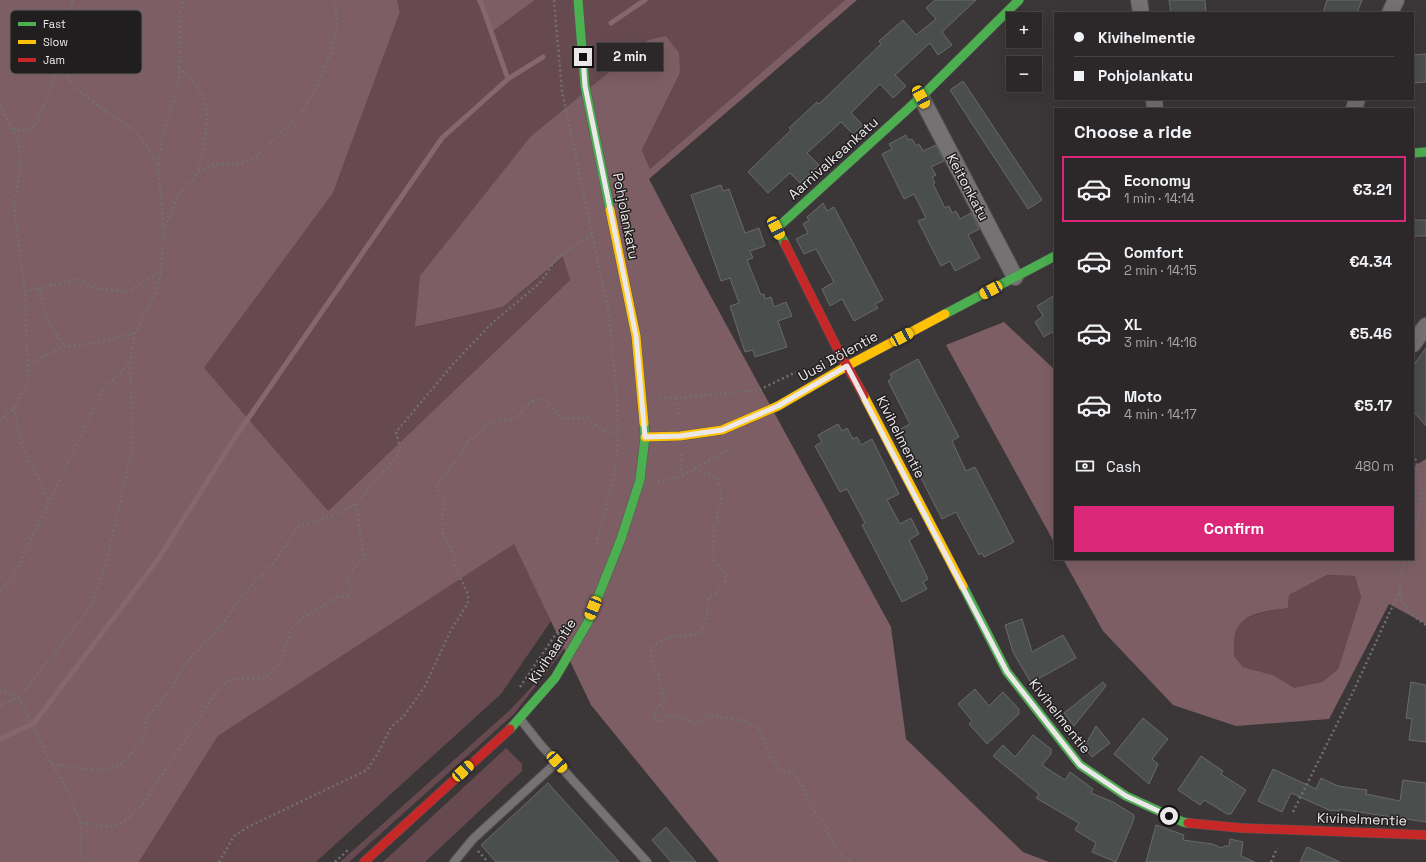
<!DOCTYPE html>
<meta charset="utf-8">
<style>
body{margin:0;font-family:"Space Grotesk",sans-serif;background:#383436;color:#f1f3f6;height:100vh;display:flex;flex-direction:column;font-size:15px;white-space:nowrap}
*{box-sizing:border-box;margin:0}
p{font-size:13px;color:#a6a6a8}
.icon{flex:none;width:22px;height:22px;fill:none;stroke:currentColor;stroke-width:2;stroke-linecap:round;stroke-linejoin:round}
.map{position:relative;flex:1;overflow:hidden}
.sheet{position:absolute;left:1054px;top:108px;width:360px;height:452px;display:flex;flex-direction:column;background:#2c282a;border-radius:0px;box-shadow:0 4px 16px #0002,0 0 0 1px #484447}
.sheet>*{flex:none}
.banner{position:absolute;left:1054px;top:12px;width:360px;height:88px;border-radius:0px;box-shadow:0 4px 16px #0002,0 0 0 1px #484447;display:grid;align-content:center;height:88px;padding:0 20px;background:#2c282a}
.controls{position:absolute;left:1006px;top:12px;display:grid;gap:8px}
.controls a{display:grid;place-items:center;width:36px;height:36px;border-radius:0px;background:#2c282a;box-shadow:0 4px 16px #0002,0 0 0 1px #484447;font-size:20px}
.end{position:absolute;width:18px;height:18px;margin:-9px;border:5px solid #ece8e9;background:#111;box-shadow:0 0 0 2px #111}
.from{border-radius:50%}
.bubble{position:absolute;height:28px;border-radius:0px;background:#2c282a;box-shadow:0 4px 16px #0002,0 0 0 1px #484447;font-size:13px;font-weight:700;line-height:28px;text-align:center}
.car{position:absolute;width:12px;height:24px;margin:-12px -6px;border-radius:5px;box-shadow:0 0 3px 1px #0007;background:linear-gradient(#f5c518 24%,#345 0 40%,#f5c518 0 76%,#345 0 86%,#f5c518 0)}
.banner b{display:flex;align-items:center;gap:14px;height:38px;font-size:15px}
.banner b+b{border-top:1px solid #484447}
.banner i{width:10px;height:10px;background:#f1f3f6}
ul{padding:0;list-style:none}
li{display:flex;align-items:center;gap:12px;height:66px;margin:0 8px 6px;padding:0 12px;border:2px solid transparent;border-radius:0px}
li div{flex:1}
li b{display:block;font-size:15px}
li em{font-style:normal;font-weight:700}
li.current{border-color:#db2777}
li>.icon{width:36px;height:36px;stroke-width:1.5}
h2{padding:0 20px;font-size:18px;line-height:48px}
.pay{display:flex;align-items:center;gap:10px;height:44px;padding:0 20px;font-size:15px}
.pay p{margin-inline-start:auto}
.button{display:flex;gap:8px;margin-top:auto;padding:8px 20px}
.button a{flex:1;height:46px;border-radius:0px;background:#db2777;color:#fff;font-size:16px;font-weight:700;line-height:46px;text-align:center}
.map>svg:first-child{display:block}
.green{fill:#664a50}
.forest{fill:#7d5e65;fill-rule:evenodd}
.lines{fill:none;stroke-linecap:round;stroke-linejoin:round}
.stream{stroke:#87666e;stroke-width:5}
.building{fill:#4a4f4e;stroke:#6a696a}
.lane-casing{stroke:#575354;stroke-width:10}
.street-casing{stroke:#575354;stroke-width:18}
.fast-casing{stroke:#575354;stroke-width:10}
.slow-casing{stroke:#575354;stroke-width:10}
.jam-casing{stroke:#575354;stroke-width:10}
.path{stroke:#726f70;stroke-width:2.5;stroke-dasharray:2 3;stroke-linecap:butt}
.lane{stroke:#747272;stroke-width:8}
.street{stroke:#747272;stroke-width:16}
.fast{stroke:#4caf50;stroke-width:9}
.slow{stroke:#ffc107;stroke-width:9}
.jam{stroke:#c62828;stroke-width:9}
.route{stroke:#ece8e9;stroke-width:5}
.labels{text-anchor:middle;stroke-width:3;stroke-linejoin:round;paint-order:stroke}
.street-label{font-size:14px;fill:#ece8e9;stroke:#211e1f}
.key{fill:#211e1f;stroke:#5e5b5c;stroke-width:1}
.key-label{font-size:11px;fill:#ece8e9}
</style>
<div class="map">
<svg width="1426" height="862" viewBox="0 0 1426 862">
<rect width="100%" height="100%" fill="#3b3638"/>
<g class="green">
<polygon points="397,0 476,0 492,32 535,0 845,0 650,169 642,150 680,73 648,40 531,136 416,327 503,307 564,257 570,280 328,511 100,560 204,368 333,193 400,12"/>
<polygon points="514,543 551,621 501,694 316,862 139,862 218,736"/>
<path d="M1327,575l29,1 5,21 -23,72 -16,13 -28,7 -21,-14 -30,-8 -9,-11c0,-7 0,-15 1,-22 6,-22 35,-23 53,-26l1,-13z"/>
<polygon points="571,629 576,634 514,714 349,862 340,862 511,709 542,676"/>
<polygon points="506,748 522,764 522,771 425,862 383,862"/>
</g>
<g class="forest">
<polygon points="0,0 397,0 400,12 333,193 204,368 328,511 570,280 563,257 503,307 415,327 420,276 531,136 648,40 666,36 679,53 680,73 642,150 650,169 845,0 857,0 649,179 703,282 891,627 906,739 1023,852 1049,862 719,862 591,705 514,544 218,736 139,862 0,862"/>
<polygon points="476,0 535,0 492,32"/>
<polygon points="1004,322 1055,370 1055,544 946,345"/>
<path d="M1426,459v165l-37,-20 -60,115 -93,7 -63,-21 -70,-74 -40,-72h350v-92zM1327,575l28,1 6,21 -23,72 -16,13 -28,6 -21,-13 -30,-8 -9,-11c0,-7 0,-15 1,-22 7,-23 35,-23 53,-26l1,-13z"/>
</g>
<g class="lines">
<g class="stream">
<polyline points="480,0 508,79"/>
<polyline points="611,23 645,0"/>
<polyline points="0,739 34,723 159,558 232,442 442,138 508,79 543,57"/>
</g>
</g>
<g class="building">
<polygon points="935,0 976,0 942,32 952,45 938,55 930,43 895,75 906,86 893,98 880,84 851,113 863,125 853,134 841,122 807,153 819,165 800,183 790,173 768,193 748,172 791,130 789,128 817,102 819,104 881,44 879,41 903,20 916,35 936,19 926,8"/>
<polygon points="1169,0 1205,0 1206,13 1171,13"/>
<polygon points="1327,0 1362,0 1357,13 1323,13"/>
<polygon points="1426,54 1426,82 1413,83 1413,55"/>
<polygon points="963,81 1042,200 1028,209 950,90"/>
<polygon points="906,135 908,140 912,139 916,146 919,144 923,151 936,145 944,161 931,167 936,175 932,177 935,183 933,184 945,208 949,206 952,213 956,211 960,219 971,213 979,229 968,235 980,258 955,271 950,261 941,266 918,221 926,218 914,194 904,199 882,154 892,149 889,144"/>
<polygon points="721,185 723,191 729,189 745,233 759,228 765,246 750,251 753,258 747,260 761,295 764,294 765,299 771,297 774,307 786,302 792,316 778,321 787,347 755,357 753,350 745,352 730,306 739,303 730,278 721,281 691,195"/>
<polygon points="823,203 827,211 834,207 883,300 875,304 878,308 854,321 842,299 830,306 822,289 834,282 816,249 804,254 796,239 808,233 803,224 809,220 807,217"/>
<rect x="1413" y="220" width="13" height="16"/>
<polygon points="1055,295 1055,336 1052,332 1044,337 1035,322 1043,316 1037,306"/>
<polygon points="1426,348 1426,426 1413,411 1413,366"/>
<polygon points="918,359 959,437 952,441 966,471 975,467 1014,542 984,557 982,553 979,555 956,512 942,519 897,431 910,424 888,381 892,378 890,374"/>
<polygon points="838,424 842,431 847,428 853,439 857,437 861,445 872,439 899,494 887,500 900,524 911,518 919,534 909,540 928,579 923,582 927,589 902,602 862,525 865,523 847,489 840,492 815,446 822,442 818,435"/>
<polygon points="1022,619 1032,652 1063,635 1076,658 1031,683 1013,652 1005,625"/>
<polygon points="1103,682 1106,686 1074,726 1064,713"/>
<polygon points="1411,682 1426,685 1426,742 1409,740 1412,719 1406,718"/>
<polygon points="975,689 989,706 1003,692 1019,709 1019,714 987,744 969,724 972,721 958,704"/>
<polygon points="1143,718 1168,739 1152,759 1158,764 1149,784 1114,754"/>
<polygon points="1096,726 1110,743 1092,757 1084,747"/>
<polygon points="1033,735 1051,749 1051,754 1042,765 1065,780 1070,772 1093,789 1091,793 1113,802 1134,815 1134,819 1116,862 1092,852 1096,843 1075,830 1079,823 1036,798 1039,794 993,756 1003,745 1015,757"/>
<polygon points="1201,756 1223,771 1221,774 1246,790 1231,814 1227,814 1204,800 1200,805 1178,790"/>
<polygon points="1273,769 1316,789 1321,778 1338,786 1367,790 1366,794 1400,801 1403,780 1426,783 1426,822 1339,809 1339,811 1329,810 1291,793 1282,812 1258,801"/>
<polygon points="548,783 619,862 496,862 481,845"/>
<polygon points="1156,825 1184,835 1183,840 1212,844 1222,848 1224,846 1229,846 1230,839 1243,842 1241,856 1255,862 1146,862"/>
<polygon points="666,827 696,862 671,862 652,840"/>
<polygon points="1307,847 1340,862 1300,862"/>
</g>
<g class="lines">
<defs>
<g id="lane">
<polyline points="521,720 540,744 647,862"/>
<polyline points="454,862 473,839 557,762"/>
</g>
<g id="street">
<polyline points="1139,0 1141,13"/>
<polyline points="1390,13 1396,0"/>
<polyline points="921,97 1015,277"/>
<polyline points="1154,99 1155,109"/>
<polyline points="1354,109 1357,99"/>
<polyline points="1413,344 1426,326"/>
</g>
<g id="fast">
<polyline points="578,0 585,86 610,210"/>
<polyline points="1413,153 1426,152"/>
<polyline points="785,244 777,228 921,97 1019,0"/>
<polyline points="945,314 1055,256"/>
<polyline points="963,586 1007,672 1080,765 1126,796 1183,822 1188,823"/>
<polyline points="510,729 555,678 588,622 621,539 640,480 645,437 644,423"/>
</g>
<g id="slow">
<polyline points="610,210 636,336 644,423"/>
<polyline points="864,396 963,586"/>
<polyline points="645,437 680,436 722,430 778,406 847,366 945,314"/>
</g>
<g id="jam">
<polyline points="785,244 838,350 864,396"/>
<polyline points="1188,823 1241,828 1426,835"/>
<polyline points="364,862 510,729"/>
</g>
</defs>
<use href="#lane" class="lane-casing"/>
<use href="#street" class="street-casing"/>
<use href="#fast" class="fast-casing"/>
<use href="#slow" class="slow-casing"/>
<use href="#jam" class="jam-casing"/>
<g class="path">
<path d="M73,0c-5,19 -16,39 -13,59 4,31 51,53 73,71 12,10 19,23 25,37"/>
<polyline points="554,0 562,91 609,314 617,398 618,440 614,476 596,546"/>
<path d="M179,67c8,8 16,16 22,26 12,22 2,56 -3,79"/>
<polyline points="0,105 19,143 20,169 14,207 25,292 28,382 14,408 0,421"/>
<polyline points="13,129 25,131 34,127 50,92 60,59"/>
<polyline points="165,227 178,196 198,173 212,165 243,163 256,157 303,111 321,78 333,46 337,26 335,0"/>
<polyline points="39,288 47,319 65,347"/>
<polyline points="25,292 78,279 94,288 127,292 161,272"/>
<polyline points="28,365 62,347 100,342 135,333"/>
<polyline points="660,397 677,398 759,390 796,372"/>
<polyline points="677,398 679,417"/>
<polyline points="14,408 21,443 49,501"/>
<polyline points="681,454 682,476"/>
<path d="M1413,454c13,29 10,54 0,83"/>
<path d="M694,469l23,9 4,16v9l-4,7 1,14 -3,2c0,9 -4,25 -2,32 2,5 6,8 10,12 9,12 -6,22 -14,27 -2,13 -1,28 -12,38 -15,-1 -36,2 -46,14v10l8,17v7l7,16 -10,10 -2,11 5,2c12,-11 22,-5 35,2l18,-8 33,5 15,9 11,27 9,13 12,2 7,7 13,29 14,18 5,15 7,10 13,11"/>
<polyline points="658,482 682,476 732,448"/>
<path d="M1406,559c-11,32 -9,47 20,66"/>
<polyline points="0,591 13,577 102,392 130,362"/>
<polyline points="520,687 564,622"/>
<polyline points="0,690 19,697 45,752 67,789 81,823 80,859 78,862"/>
<polyline points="0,706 19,697 69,635 92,604 106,564 133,446 130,362 135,333 156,290 161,271 164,228 158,168 163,132 179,83 180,15 184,0"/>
<polyline points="52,763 67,767 102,770 118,766 131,754 142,742 148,716 171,690 185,664 226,620 243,594 274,562 299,526 335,515 356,504 401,451 396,432 454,363 492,323 540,283 557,258 593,233"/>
<polyline points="1293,812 1353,692 1399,592"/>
<polyline points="81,823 112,827 124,822 142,805 217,691 231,679 264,678 278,666 292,629 303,618 337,597 348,596 351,591 348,583 349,573 364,559 356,504"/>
<polyline points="478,851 488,862"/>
<path d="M219,862l15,-26 14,-9 119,-57 11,-17 13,-26 13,-11 21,-30 25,-54 18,-29v-9l-14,-29 1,-8 -7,-14 -5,-6 -1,-26 2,-9 -8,-14 3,-7 24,-28 5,-12 13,-9 5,-7 13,-4 18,-3c8,-11 16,-23 31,-17l7,13 10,5 21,-1 17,12 15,4"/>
<polyline points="335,862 348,850"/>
<polyline points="1271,862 1277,848"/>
</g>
<use href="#lane" class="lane"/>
<use href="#street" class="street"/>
<use href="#fast" class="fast"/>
<use href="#slow" class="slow"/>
<use href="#jam" class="jam"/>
</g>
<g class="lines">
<polyline class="route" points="583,57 585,86 636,336 645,437 680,436 722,430 778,406 847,366 1007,672 1080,765 1126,796 1169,816"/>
</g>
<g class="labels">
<g class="street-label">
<text transform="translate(833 158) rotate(-42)" y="5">Aarnivalkeankatu</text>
<text transform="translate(968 187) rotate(62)" y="5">Keitonkatu</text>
<text transform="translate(626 216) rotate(79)" y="5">Pohjolankatu</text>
<text transform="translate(838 356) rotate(-29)" y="5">Uusi Bölentie</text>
<text transform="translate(901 437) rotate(63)" y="5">Kivihelmentie</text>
<text transform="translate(552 651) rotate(-57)" y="5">Kivihaantie</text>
<text transform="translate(1060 716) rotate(52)" y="5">Kivihelmentie</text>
<text transform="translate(1362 819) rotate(2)" y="5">Kivihelmentie</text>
</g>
</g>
<rect x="10" y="10" width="132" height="64" rx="6" class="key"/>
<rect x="18" y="22" width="18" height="4" fill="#4caf50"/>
<rect x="18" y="40" width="18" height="4" fill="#ffc107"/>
<rect x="18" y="58" width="18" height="4" fill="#c62828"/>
<g class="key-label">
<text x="43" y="28">Fast</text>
<text x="43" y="46">Slow</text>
<text x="43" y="64">Jam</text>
</g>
</svg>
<div class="controls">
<a>+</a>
<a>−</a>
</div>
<i class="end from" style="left:1169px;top:816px"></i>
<i class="end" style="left:583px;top:57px"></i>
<div class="bubble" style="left:597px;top:43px;width:66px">2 min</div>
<i class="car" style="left:921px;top:97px;rotate:152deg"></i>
<i class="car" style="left:776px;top:228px;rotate:153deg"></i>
<i class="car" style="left:991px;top:290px;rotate:242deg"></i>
<i class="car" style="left:902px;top:337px;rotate:62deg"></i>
<i class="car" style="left:593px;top:608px;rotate:202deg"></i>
<i class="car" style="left:557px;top:762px;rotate:138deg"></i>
<i class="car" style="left:463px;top:771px;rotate:48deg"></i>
<div class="banner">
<b><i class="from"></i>Kivihelmentie</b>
<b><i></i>Pohjolankatu</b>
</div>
<section class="sheet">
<h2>Choose a ride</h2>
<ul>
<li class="current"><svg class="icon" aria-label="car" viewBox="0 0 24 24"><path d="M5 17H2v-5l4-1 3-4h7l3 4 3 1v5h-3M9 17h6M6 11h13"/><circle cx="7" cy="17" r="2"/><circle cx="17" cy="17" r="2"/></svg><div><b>Economy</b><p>1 min · 14:14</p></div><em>€3.21</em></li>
<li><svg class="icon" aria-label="car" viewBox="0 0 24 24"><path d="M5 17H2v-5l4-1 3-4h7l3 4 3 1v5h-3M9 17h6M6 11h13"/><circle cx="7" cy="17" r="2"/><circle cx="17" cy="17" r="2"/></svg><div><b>Comfort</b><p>2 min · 14:15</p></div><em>€4.34</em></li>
<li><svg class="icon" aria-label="car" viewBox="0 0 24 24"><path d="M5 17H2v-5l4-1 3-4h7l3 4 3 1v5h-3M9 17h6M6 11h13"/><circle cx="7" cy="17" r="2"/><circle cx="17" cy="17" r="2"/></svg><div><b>XL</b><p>3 min · 14:16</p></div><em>€5.46</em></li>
<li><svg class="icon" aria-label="car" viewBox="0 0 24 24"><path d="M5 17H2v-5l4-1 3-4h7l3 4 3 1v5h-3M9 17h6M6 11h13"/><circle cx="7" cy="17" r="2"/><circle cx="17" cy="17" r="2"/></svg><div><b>Moto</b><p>4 min · 14:17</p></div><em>€5.17</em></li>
</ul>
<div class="pay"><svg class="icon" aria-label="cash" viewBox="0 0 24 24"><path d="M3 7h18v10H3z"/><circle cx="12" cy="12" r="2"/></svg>Cash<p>480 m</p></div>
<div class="button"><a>Confirm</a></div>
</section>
</div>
